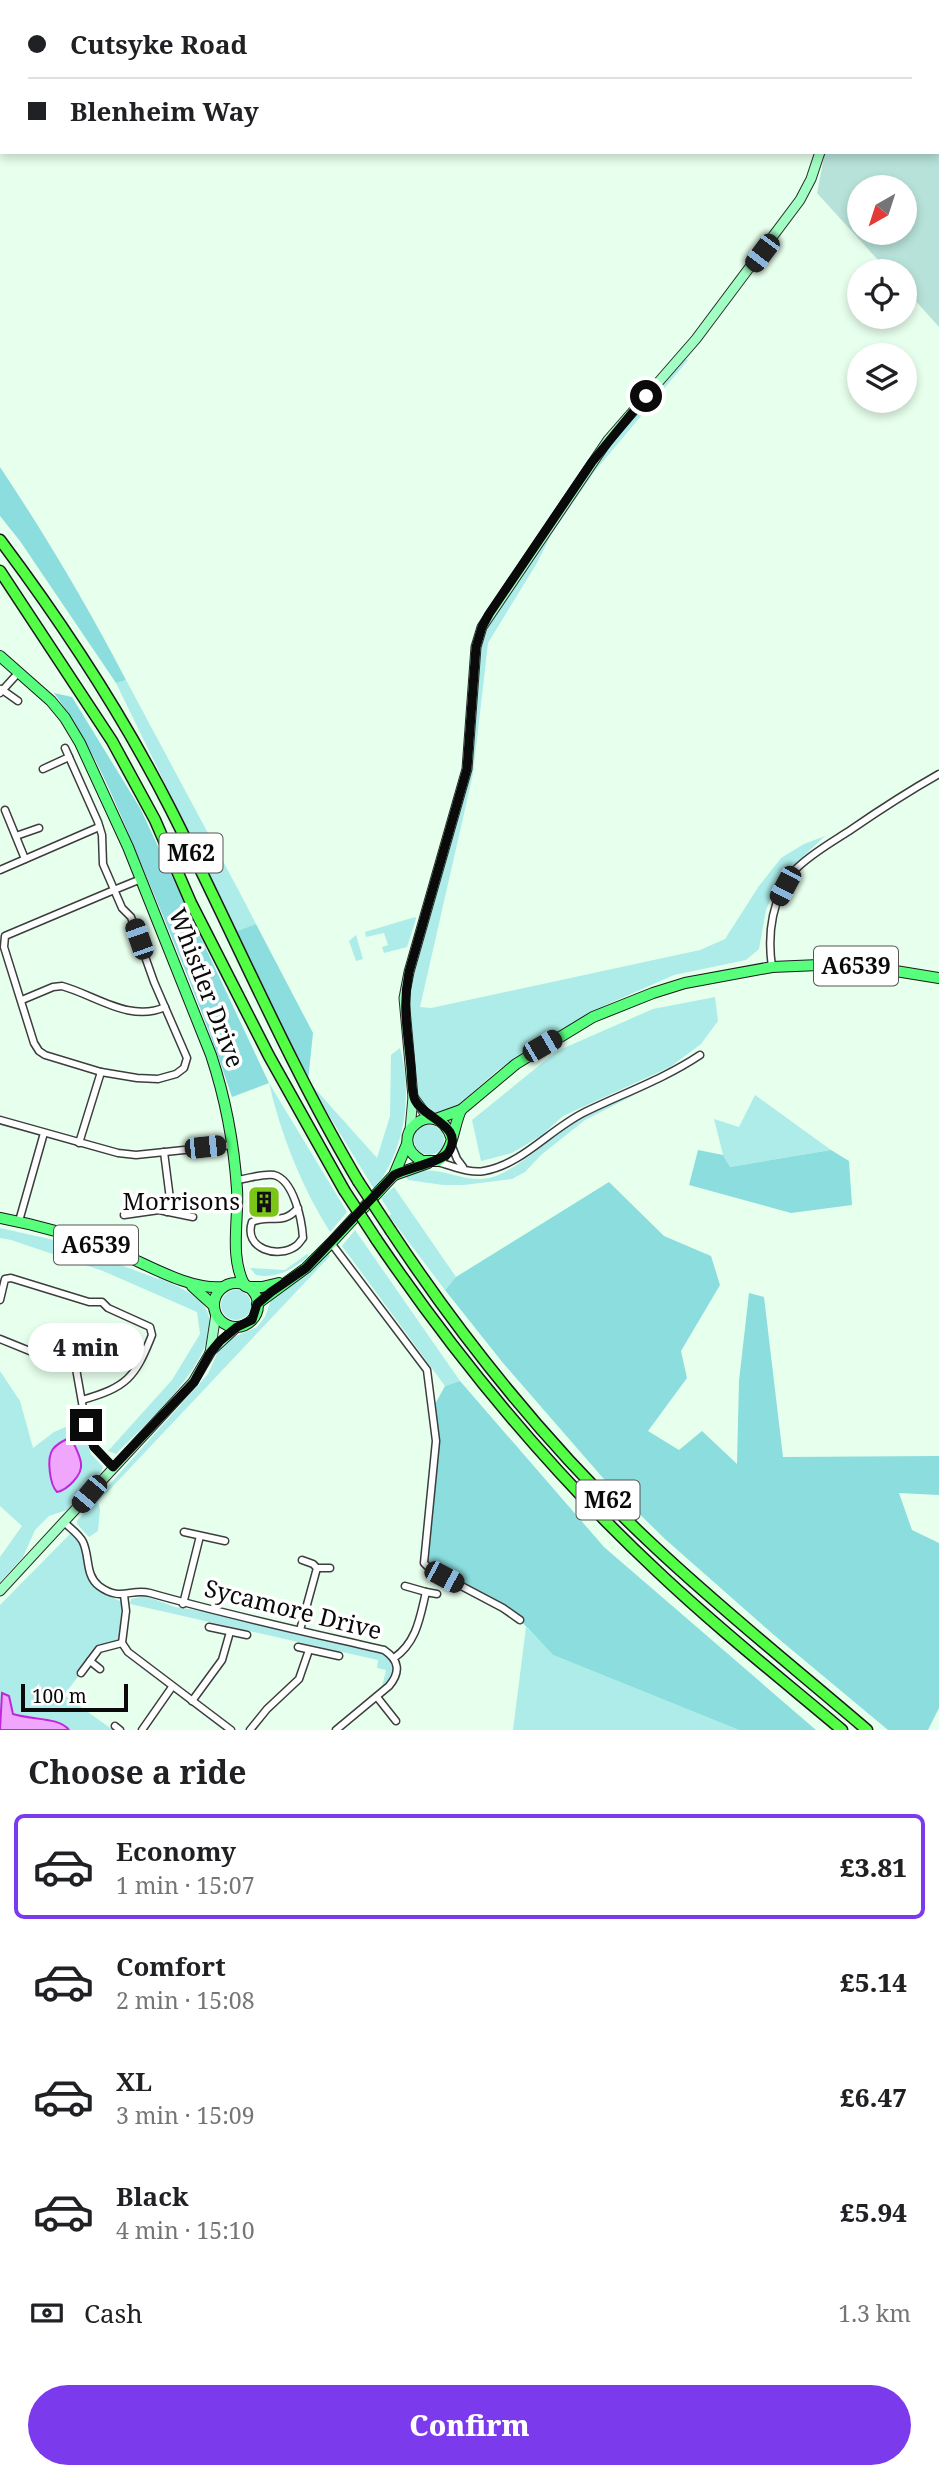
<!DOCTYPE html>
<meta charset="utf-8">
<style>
body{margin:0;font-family:"Noto Serif",serif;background:#f6f6f6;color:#202124;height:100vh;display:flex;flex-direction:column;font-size:26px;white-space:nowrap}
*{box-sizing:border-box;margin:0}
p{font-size:23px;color:#757577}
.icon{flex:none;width:38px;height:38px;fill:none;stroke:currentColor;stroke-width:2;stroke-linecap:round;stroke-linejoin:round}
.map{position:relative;height:1730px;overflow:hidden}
.details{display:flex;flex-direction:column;background:#fff;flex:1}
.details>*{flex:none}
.banner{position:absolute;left:0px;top:0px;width:940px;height:154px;box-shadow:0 4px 10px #0003;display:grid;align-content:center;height:154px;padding:0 28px;background:#fff}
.needle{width:46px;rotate:219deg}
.fabs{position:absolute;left:847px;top:175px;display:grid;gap:14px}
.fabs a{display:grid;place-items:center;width:70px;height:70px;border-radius:50%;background:#fff;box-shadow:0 4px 10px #0003;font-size:35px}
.scale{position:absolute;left:21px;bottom:18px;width:107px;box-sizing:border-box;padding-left:7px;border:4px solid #0a0a0a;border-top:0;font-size:19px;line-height:24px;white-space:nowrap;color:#0a0a0a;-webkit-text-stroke:5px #fff;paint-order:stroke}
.end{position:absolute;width:32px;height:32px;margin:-16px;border:9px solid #0a0a0a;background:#fff;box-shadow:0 0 0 4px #fff}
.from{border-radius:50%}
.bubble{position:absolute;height:49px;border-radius:24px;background:#fff;box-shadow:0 4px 10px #0003;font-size:23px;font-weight:800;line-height:49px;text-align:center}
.car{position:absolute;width:21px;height:42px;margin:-21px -10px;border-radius:9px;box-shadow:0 0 5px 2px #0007;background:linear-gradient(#222 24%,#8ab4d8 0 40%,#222 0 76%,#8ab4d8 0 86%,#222 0)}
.banner b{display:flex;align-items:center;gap:24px;height:66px;font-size:26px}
.banner b+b{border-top:2px solid #e0e0e0}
.banner i{width:18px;height:18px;background:#202124}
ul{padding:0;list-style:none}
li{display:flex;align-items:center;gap:21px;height:105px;margin:0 14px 10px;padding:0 14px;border:4px solid transparent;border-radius:10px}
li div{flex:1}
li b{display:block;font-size:26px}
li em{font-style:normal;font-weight:800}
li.selected{border-color:#7c3aed}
li>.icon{width:63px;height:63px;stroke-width:1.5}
h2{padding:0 28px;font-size:32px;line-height:84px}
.pay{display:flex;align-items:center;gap:18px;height:77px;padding:0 28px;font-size:26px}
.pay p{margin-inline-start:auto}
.action{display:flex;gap:14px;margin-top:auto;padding:14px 28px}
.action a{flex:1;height:80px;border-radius:42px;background:#7c3aed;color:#fff;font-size:28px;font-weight:800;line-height:80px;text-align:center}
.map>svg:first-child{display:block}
.green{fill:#adece9}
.forest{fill:#8bddde}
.cemetery{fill:#b7e2d9;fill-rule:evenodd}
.water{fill:#efa6fc;stroke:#c226da;stroke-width:2}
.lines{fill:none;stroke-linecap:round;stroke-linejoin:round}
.street-casing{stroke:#3d3d3d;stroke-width:9}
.secondary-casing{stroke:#2c2c2c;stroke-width:11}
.primary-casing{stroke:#1b1b1b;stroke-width:12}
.highway-casing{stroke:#1b1b1b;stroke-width:13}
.street{stroke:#fff;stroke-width:6}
.secondary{stroke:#a2ffc3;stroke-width:9}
.primary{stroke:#57ff7d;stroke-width:10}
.highway{stroke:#52ff45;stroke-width:10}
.highway-bridge-casing{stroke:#1b1b1b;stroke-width:13;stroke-linecap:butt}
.highway-bridge{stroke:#52ff45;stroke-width:10}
.route{stroke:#0a0a0a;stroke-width:9}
.labels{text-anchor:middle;stroke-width:7;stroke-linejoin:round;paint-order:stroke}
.shield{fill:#fff;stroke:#545454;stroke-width:2}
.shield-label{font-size:23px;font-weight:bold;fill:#0a0a0a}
.street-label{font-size:24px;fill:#0a0a0a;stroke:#fff}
.poi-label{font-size:24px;fill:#0a0a0a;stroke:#fff;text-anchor:end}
</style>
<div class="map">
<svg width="939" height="1730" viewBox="0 0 939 1730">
<rect width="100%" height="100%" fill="#e7ffed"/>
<g class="green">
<polygon points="686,359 688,360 594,472 551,535 537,563 488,643 473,774 420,1007 431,1008 700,950 725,939 759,886 781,858 804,844 825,836 779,879 766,910 759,949 746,960 674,975 608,1004 543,1040 498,1070 450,1112 435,1115 419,1103 407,997 470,761 479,643 484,628 612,440"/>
<polygon points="126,680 240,893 256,924 237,931 116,683"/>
<polygon points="415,917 416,919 407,947 384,953 382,947 388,945 384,933 366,937 365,932"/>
<polygon points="356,935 363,959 356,961 349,941"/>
<polygon points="715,997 718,1021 701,1044 670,1067 563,1116 542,1135 512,1153 481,1161 472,1120 557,1051 653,1009"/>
<path d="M400,1048c13,46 5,104 -26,141l-66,-108 69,77 13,-42 1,-61z"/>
<path d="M269,1083l78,129 -17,20c-29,-46 -49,-97 -61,-149z"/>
<path d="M638,1093l-53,27 -44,35 -16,17 -13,7 -48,6h-21l-35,-5 -3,-4c29,-16 55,8 84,2 25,-5 59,-38 80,-53 20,-14 46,-22 69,-32z"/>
<polygon points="755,1095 831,1150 730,1167 723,1155 714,1119 739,1127"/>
<circle cx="429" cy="1140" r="15"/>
<polygon points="394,1187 456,1277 445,1290 389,1216 391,1214 381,1198"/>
<path d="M0,1228l54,12 104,39 1,-1c15,7 35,14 45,28 30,41 -63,122 -88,148l-8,-3 64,-71 28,-46 -3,-22 -94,-41 -92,-31 -11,-2z"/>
<polygon points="355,1230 460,1381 445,1386 342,1246"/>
<polygon points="327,1252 330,1256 98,1502 100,1510 98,1531 89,1537 77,1524 77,1521 208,1374 219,1349 227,1340 257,1327 265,1317 272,1297"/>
<path d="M307,1254l2,2c-16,13 -31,23 -53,19l-6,-7 35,2z"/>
<circle cx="236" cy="1305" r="15"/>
<polygon points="0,1371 20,1401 33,1448 54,1432 80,1421 91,1454 103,1467 101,1472 67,1510 49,1516 35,1530 23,1557 0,1582 0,1557 22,1526 0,1506"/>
<polygon points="71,1533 81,1545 90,1582 101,1592 122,1602 119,1640 103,1644 64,1695 113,1730 0,1730 0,1605"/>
<polygon points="145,1596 175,1607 222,1614 387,1655 394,1670 391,1681 381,1691 386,1670 377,1668 378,1660 130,1604 131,1599"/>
<polygon points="526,1627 553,1655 739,1730 513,1730"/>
</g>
<g class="forest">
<path d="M0,467c46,69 88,140 126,213l-10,3 -96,-142 -20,-25z"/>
<path d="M54,693l18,4 68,111 129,275 -37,14c-25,-76 -56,-150 -87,-224 -26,-62 -50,-125 -91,-180z"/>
<polygon points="256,924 313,1033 308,1081 237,931"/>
<polygon points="698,1150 723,1155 730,1167 831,1150 849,1161 852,1205 791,1213 689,1185"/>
<polygon points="609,1182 664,1236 711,1256 720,1285 681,1351 687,1378 648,1431 679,1450 702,1431 737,1464 739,1381 749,1293 764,1297 783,1457 939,1456 939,1495 899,1493 912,1530 939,1543 939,1708 928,1730 888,1730 774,1635 665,1539 603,1478 503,1363 445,1290 456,1277"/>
<polygon points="460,1381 604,1547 816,1730 739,1730 553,1655 520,1620 457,1584 424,1562 435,1448 434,1406 445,1386"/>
</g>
<path class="cemetery" d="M938,115l1,1v211l-34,-38v-18h-17l-71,-78 8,-41h113zM859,187h46v46h-46z"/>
<g class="water">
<path d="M67,1439l6,3c3,6 7,14 8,21 2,12 -14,27 -24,29 -7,-7 -11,-34 -4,-43 3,-4 10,-8 14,-10z"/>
<path d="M2,1693l7,3 4,18c18,6 47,3 56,16h-69z"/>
</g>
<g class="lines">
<defs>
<g id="street">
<polyline points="1,689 18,701"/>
<polyline points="0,693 19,672"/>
<polyline points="65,748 98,822 102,835 103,864 122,908 131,917 154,982 187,1058 184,1068 176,1074 158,1079 137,1078 101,1072 45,1055 39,1051 34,1043 4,947 5,936 114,890 141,879"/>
<polyline points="43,769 69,757"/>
<polyline points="5,810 25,859"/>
<polyline points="16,836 39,828"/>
<polyline points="0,870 99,827"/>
<path d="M772,967c-5,-34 0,-70 23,-97 15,-16 39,-29 57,-41 29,-20 57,-38 87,-55"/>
<path d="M22,1000l31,-13 9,-1c33,9 68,37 103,21"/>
<polyline points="0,1120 118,1153 136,1155 232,1145"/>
<polyline points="79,1143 101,1072"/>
<polyline points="451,1144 457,1159 463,1167"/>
<polyline points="164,1152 170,1199 167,1212"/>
<path d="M437,1162c14,3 32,12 47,9 39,-7 66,-42 101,-59 39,-19 79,-33 115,-57"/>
<path d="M236,1180c11,-1 28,-7 38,-5 20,5 28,46 29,63 -2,2 -4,6 -7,8 -18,13 -53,3 -44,-24 18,-9 30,5 46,-14"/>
<polyline points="124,1215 159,1210 193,1217"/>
<polyline points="19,1221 44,1133"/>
<polyline points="331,1243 427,1370 436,1441 424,1563 431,1570 503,1608 520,1620"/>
<path d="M0,1300l5,-21 6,-1 78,24h13l6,6 42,19 2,8c-17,43 -25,52 -70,65"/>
<polyline points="0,1339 47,1358 70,1356 75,1363 86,1425 94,1447 113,1467"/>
<path d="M65,1523c6,6 14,11 18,19 7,15 2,33 16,44 21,16 32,2 51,7 77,22 156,39 234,57 15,10 17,22 5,36l-53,44"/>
<polyline points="184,1532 225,1541"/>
<polyline points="302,1560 313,1564 317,1568 330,1568"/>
<polyline points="405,1586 426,1592"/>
<polyline points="124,1595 126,1611 122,1643 128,1652 231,1730"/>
<polyline points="183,1604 200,1536"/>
<polyline points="209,1627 247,1635"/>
<polyline points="300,1630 317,1568"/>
<polyline points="298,1647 339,1656"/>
<path d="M394,1658c23,-16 26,-41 32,-66l11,2"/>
<polyline points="90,1661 100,1669"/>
<polyline points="81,1673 99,1649 122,1643"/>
<polyline points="377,1697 396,1721"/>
<polyline points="192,1701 222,1660 230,1632"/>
<polyline points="115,1726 120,1730"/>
<polyline points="142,1730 172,1687"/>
<polyline points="250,1730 267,1709 299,1679 309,1650"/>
</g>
<g id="secondary">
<polyline points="836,2 836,0"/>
<polyline points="413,1097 424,1112 433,1118"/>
<polyline points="410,1130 413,1097 404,998 409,972 467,769 476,647 482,627 608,440 696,339 800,200 811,179 820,152"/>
<polyline points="210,1352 237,1327"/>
<polyline points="0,1591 193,1382 210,1353 216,1314"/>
</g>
<g id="primary">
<path d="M0,656l51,45 14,17 15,25 48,104 83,208c14,42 23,90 26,134 2,31 -8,68 8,97"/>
<polyline points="436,1119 461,1110 516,1064 593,1017 653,993 685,983 772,967 819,965 871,967 939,978"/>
<path d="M451,1137c-14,-43 -70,0 -29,24h16c16,-11 15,-34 23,-51"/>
<polyline points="394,1175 428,1163"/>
<path d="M0,1218c37,7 75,18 110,31 34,13 76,41 113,38"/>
<circle cx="236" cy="1305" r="22"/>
<polyline points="192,1286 214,1306"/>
<polyline points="247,1287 262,1287 279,1283"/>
<polyline points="257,1304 306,1268 331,1243 394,1175 407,1144"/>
</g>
<g id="highway">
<path d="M0,540c63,84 122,174 170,268 63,124 117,253 188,373"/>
<polyline points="0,571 112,741 155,820 191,903 269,1056 344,1190"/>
<path d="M391,1231c76,115 163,222 264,316 68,64 141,122 212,183"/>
<path d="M376,1239c82,121 174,232 281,332 59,56 122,106 185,159"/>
</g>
</defs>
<use href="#street" class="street-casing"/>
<use href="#secondary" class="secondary-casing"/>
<use href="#primary" class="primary-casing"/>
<use href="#highway" class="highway-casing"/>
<use href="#street" class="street"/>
<use href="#secondary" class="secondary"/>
<use href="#primary" class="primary"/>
<use href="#highway" class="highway"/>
<defs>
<g id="highway-bridge">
<polyline points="358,1181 391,1231"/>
<polyline points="344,1190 376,1239"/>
</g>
</defs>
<use href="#highway-bridge" class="highway-bridge-casing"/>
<use href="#highway-bridge" class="highway-bridge"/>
</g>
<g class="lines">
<path class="route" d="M86,1425l8,22 19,20 81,-85 16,-29 10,-12 17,-14 15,-7 5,-16 14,-12 35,-24 88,-93c12,-6 48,-14 54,-22 18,-27 -24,-34 -33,-53 -4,-9 -3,-22 -4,-32 -3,-36 -9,-60 -2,-96l58,-203 9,-122 6,-20 7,-13 103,-152 54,-66"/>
</g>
<defs>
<symbol id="building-square" viewBox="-11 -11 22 22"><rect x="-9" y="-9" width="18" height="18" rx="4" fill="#7bc517" stroke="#fff"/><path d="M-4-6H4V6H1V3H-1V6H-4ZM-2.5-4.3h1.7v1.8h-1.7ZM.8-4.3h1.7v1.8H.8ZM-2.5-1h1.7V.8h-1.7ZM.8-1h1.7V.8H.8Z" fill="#111"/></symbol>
</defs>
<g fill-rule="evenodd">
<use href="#building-square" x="245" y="1183" width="38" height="38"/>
</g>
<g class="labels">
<g class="shield">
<rect x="159.5" y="833.5" width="63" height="39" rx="5"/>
<rect x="814" y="946.5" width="84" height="39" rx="5"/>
<rect x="54" y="1225.5" width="84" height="39" rx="5"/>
<rect x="576.5" y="1480.5" width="63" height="39" rx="5"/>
</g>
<g class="shield-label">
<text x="191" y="861">M62</text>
<text x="856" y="974">A6539</text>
<text x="96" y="1253">A6539</text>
<text x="608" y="1508">M62</text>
</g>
<g class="street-label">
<text transform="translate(206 988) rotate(69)" y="8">Whistler Drive</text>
<text transform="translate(293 1610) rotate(14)" y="8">Sycamore Drive</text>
</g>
<g class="poi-label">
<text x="240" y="1210">Morrisons</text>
</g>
</g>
</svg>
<div class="fabs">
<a><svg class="needle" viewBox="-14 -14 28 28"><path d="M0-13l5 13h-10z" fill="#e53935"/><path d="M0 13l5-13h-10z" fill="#757577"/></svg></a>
<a><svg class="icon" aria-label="locate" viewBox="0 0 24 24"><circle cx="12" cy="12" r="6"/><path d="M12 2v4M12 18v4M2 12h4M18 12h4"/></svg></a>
<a><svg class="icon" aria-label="layers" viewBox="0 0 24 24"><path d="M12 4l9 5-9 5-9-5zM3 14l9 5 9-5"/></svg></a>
</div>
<div class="scale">100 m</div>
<i class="end from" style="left:646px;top:396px"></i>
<i class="end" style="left:86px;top:1425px"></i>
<div class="bubble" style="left:28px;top:1323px;width:116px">4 min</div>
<i class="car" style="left:762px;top:253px;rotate:217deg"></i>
<i class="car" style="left:785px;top:886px;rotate:208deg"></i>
<i class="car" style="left:139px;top:939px;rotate:341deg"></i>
<i class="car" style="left:542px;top:1046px;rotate:60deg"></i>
<i class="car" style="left:205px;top:1147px;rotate:84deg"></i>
<i class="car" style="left:89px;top:1494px;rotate:220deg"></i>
<i class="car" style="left:444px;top:1577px;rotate:118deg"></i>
<div class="banner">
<b><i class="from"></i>Cutsyke Road</b>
<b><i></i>Blenheim Way</b>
</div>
</div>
<section class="details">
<h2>Choose a ride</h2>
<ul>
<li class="selected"><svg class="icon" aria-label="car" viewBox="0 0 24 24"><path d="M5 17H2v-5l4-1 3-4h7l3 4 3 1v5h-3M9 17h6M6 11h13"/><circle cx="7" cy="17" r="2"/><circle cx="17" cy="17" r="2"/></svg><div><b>Economy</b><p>1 min · 15:07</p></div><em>£3.81</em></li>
<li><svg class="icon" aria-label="car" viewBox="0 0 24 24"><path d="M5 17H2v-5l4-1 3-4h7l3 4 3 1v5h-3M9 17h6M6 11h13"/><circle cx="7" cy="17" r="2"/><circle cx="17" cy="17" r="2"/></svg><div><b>Comfort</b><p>2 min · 15:08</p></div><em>£5.14</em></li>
<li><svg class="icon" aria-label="car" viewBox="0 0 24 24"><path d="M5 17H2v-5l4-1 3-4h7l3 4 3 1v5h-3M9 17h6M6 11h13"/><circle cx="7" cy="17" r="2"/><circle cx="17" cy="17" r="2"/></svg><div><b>XL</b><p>3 min · 15:09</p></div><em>£6.47</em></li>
<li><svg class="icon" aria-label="car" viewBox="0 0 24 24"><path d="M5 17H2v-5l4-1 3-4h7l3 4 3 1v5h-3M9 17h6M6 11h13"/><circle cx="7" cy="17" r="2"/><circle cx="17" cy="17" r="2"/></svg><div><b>Black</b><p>4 min · 15:10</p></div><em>£5.94</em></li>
</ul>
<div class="pay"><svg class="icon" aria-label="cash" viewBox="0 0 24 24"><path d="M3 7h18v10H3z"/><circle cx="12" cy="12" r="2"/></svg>Cash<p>1.3 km</p></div>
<div class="action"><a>Confirm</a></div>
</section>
